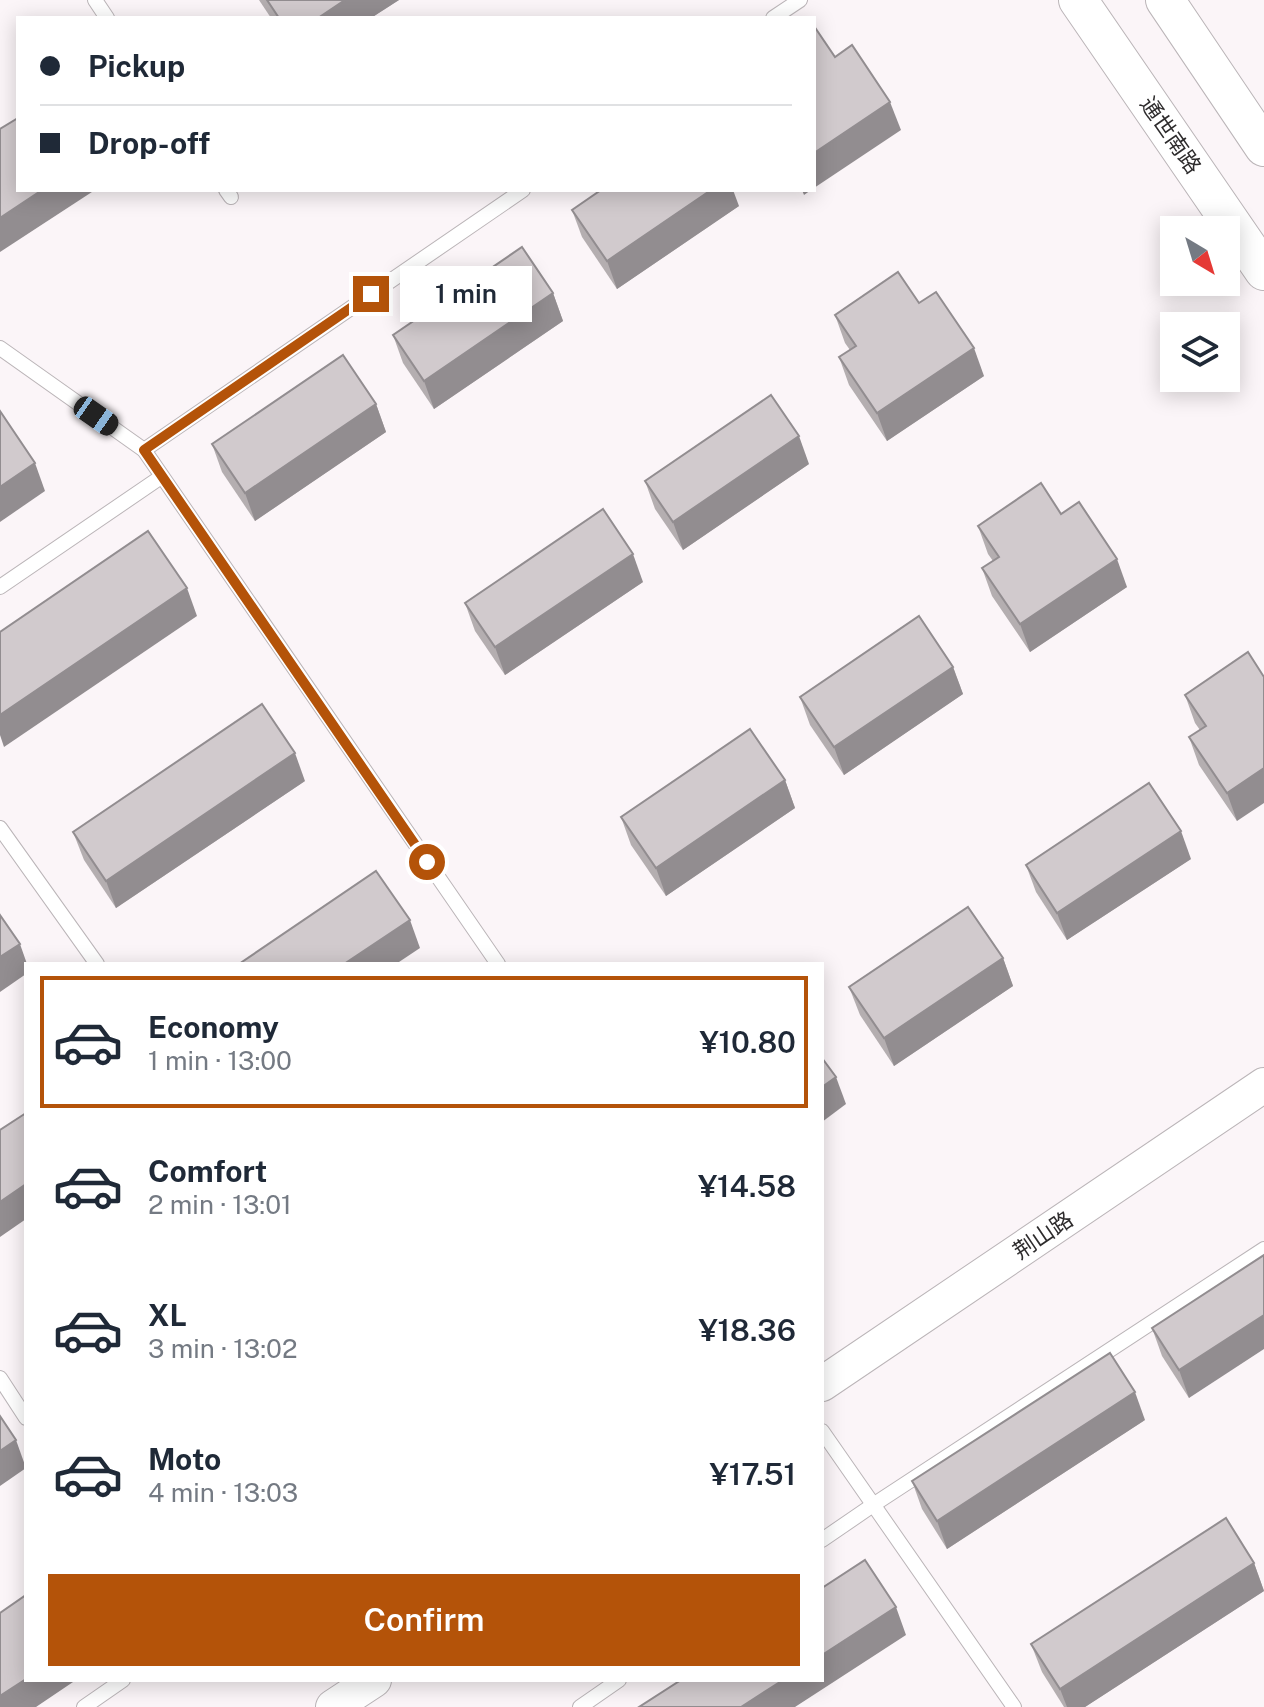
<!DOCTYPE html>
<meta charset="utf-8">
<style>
body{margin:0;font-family:"Public Sans","Noto Sans SC",sans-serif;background:#f6f6f7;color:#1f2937;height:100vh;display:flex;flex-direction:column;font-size:30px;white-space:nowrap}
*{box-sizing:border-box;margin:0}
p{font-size:26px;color:#747a83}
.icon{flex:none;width:44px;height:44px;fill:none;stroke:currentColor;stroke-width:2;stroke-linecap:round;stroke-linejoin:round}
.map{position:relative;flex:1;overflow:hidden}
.drawer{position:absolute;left:24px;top:962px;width:800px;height:720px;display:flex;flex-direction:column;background:#fff;border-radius:0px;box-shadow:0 4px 20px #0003}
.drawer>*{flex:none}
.banner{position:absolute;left:16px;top:16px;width:800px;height:176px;border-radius:0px;box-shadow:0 4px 20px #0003;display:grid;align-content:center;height:176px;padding:0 24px;background:#fff}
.needle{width:52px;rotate:142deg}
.controls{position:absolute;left:1160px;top:216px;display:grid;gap:16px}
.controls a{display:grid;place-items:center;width:80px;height:80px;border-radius:0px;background:#fff;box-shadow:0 4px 20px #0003;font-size:40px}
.end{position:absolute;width:36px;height:36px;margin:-18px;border:10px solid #b45309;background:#fff;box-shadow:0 0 0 4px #fff}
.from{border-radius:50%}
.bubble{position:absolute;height:56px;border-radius:0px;background:#fff;box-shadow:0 4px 20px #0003;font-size:26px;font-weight:600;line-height:56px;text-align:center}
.car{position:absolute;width:24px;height:48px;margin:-24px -12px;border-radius:10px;box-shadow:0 0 6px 2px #0007;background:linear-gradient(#222 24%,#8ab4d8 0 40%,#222 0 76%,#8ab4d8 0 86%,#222 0)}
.banner b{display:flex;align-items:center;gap:28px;height:76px;font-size:30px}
.banner b+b{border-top:2px solid #e0e1e3}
.banner i{width:20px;height:20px;background:#1f2937}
ul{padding:14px 0 0;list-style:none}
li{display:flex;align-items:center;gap:24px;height:132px;margin:0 16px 12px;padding:0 8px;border:4px solid transparent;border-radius:0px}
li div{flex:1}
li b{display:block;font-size:30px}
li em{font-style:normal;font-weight:600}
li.current{border-color:#b45309}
li>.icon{width:72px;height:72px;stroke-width:1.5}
.button{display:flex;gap:16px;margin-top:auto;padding:16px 24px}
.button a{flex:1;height:92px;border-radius:0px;background:#b45309;color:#fff;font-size:32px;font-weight:600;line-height:92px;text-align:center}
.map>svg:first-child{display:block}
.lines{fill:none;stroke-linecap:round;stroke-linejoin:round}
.service-casing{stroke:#bbb5b8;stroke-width:16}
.tertiary-casing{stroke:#bbb5b8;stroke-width:36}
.secondary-casing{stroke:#bbb5b8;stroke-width:40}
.service{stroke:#fff;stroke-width:14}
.tertiary{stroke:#fff;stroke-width:34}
.secondary{stroke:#fff;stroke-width:38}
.wall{fill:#b4aeb0}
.shaded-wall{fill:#928d90}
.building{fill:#d1cacd;stroke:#928d90;stroke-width:2}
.route{stroke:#b45309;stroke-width:10}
.labels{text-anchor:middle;stroke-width:8;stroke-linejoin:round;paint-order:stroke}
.street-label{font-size:22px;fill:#2e2c2d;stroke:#fff}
</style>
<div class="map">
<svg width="1264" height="1707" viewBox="0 0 1264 1707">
<rect width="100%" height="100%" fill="#fbf5f8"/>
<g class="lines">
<defs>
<g id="service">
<polyline points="95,0 107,18"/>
<polyline points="773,18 800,0"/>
<polyline points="226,190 231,197"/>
<polyline points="0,348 144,450 498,964"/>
<polyline points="144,450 523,190"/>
<polyline points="0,587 161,477"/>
<polyline points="0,828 97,964"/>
<polyline points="0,1378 26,1418"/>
<polyline points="822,1431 1014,1707"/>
<polyline points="822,1540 873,1505 1264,1249"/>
<polyline points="84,1707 123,1680"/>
<polyline points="580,1707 619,1680"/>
</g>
<g id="tertiary">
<polyline points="822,1384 1264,1085"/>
<polyline points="333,1707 374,1680"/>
</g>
<g id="secondary">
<polyline points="1078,0 1264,271"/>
<polyline points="1165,0 1264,147"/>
</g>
</defs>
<use href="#service" class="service-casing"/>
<use href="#tertiary" class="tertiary-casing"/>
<use href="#secondary" class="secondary-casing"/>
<use href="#service" class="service"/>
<use href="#tertiary" class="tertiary"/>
<use href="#secondary" class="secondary"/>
</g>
<g class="wall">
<polygon points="259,0 399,0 371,18 271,18"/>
<polygon points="739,206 617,289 582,237 572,210"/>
<polygon points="553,293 563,321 434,409 403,363 393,335"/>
<polygon points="835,315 984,376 887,441 849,385 839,357 850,350 845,343"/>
<polygon points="376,404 386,432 255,521 222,472 212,444"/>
<polygon points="809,464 683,550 655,509 645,481"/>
<polygon points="978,526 1127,587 1030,652 992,596 982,568 993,561 988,554"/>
<polygon points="643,582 505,675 475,631 465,603"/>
<polygon points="953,667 963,694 844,775 810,725 800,697"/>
<polygon points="1264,677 1237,821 1199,765 1189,737 1200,730 1195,723 1185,695"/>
<polygon points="785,780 795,808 666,896 631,845 621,817"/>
<polygon points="305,781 116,908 84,860 73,832"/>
<polygon points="1191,859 1067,940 1036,892 1026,865"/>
<polygon points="1003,958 1013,986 894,1066 860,1015 849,987"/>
<polygon points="1264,1255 1189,1398 1162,1356 1152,1328"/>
<polygon points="1145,1420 947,1549 922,1509 912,1481"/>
<polygon points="1254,1563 1264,1591 1085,1707 1064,1707 1042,1672 1031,1644"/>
</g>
<g class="shaded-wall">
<polygon points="345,0 399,0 371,18 318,18"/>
<polygon points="890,102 901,130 814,188 814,153"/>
<polygon points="42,190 95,190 0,252 0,218"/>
<polygon points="711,190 733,190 739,206 617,289 607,261"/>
<polygon points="802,190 811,190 804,195"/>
<polygon points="553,293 563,321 434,409 424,381"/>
<polygon points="974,348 984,376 887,441 877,413"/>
<polygon points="376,404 386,432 255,521 245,493"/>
<polygon points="799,436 809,464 683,550 673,522"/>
<polygon points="35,463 45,491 0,522 0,487"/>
<polygon points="633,554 643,582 505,675 495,647"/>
<polygon points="1117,559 1127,587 1030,652 1020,624"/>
<polygon points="187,588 197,616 4,747 0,735 0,715"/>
<polygon points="953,667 963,694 844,775 834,747"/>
<polygon points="295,753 305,781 116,908 106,881"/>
<polygon points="1264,768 1264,803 1237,821 1227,793"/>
<polygon points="785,780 795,808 666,896 656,868"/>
<polygon points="1181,831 1191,859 1067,940 1057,913"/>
<polygon points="410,920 420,948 396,964 344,964"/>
<polygon points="20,944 27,964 26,974 0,992 0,957"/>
<polygon points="1003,958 1013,986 894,1066 884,1038"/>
<polygon points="836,1077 846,1104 822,1122 822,1087"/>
<polygon points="26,1184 26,1219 0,1237 0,1202"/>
<polygon points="1264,1315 1264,1349 1189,1398 1179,1370"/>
<polygon points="1135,1392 1145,1420 947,1549 937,1521"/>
<polygon points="16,1440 26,1468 0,1486 0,1451"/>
<polygon points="1254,1563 1264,1591 1085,1707 1067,1707 1060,1689"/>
<polygon points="896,1607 906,1635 795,1707 741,1707 783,1680 822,1680 822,1655"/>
<polygon points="26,1679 26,1680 76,1680 36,1707 0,1707 0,1696"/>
</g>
<g class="building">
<polygon points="267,0 345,0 318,18 279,18"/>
<polygon points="814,26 835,57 852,45 890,102 814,153"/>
<polygon points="18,118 18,190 42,190 0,218 0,129"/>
<polygon points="601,190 711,190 607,261 572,210"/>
<polygon points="522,247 553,293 424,381 393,335"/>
<polygon points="898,272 919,303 936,292 974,348 877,413 839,357 856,346 835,315"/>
<polygon points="343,355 376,404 245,493 212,444"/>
<polygon points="771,395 799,436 673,522 645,481"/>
<polygon points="0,411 35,463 0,487"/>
<polygon points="1041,483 1061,514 1079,502 1117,559 1020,624 982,568 999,557 978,526"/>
<polygon points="603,509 633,554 495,647 465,603"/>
<polygon points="148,531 187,588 0,715 0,632"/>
<polygon points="919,616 953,667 834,747 800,697"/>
<polygon points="1248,652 1264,677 1264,768 1227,793 1189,737 1206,726 1185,695"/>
<polygon points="262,704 295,753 106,881 73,832"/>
<polygon points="750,729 785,780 656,868 621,817"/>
<polygon points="1149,783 1181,831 1057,913 1026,865"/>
<polygon points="376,871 410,920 344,964 239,964"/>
<polygon points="968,907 1003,958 884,1038 849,987"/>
<polygon points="0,915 20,944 0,957"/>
<polygon points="822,1058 836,1077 822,1087"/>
<polygon points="26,1113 26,1184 0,1202 0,1130"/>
<polygon points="1264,1255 1264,1315 1179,1370 1152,1328"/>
<polygon points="1110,1353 1135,1392 937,1521 912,1481"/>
<polygon points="0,1416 16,1440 0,1451"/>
<polygon points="1226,1518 1254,1563 1060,1689 1031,1644"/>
<polygon points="865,1560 896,1607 822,1655 822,1588"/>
<polygon points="26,1595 26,1679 0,1696 0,1613"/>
<polygon points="681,1680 783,1680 741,1707 639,1707"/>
</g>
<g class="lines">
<polyline class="route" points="371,294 144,450 427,862"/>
</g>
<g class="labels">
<g class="street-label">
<text transform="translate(1171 135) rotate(55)" y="8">通世南路</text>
<text transform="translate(1043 1235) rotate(-34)" y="8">荆山路</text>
</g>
</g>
</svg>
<div class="controls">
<a><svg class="needle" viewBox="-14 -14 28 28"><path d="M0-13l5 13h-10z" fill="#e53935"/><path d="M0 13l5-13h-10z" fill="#747a83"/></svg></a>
<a><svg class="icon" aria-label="layers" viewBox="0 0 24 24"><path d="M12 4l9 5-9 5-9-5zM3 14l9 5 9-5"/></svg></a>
</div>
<i class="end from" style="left:427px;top:862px"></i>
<i class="end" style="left:371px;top:294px"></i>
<div class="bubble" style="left:400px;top:266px;width:132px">1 min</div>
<i class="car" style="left:96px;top:416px;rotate:125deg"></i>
<div class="banner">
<b><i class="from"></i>Pickup</b>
<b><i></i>Drop-off</b>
</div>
<section class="drawer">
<ul>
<li class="current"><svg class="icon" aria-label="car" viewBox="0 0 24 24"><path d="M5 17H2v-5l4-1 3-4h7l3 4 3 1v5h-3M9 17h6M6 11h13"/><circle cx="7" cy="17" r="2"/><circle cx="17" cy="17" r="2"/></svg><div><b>Economy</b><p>1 min · 13:00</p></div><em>¥10.80</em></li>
<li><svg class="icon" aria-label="car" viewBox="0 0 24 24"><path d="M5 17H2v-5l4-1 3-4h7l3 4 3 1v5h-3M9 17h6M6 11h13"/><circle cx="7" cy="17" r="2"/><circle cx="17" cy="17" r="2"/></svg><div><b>Comfort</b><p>2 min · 13:01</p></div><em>¥14.58</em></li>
<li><svg class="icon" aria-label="car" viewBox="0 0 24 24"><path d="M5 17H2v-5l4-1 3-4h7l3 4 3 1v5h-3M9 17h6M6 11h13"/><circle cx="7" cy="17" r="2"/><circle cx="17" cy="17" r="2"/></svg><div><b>XL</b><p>3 min · 13:02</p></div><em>¥18.36</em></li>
<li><svg class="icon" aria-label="car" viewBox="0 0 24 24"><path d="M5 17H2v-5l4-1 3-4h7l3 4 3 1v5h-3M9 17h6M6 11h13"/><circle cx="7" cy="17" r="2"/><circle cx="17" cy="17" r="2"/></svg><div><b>Moto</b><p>4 min · 13:03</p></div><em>¥17.51</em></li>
</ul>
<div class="button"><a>Confirm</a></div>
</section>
</div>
